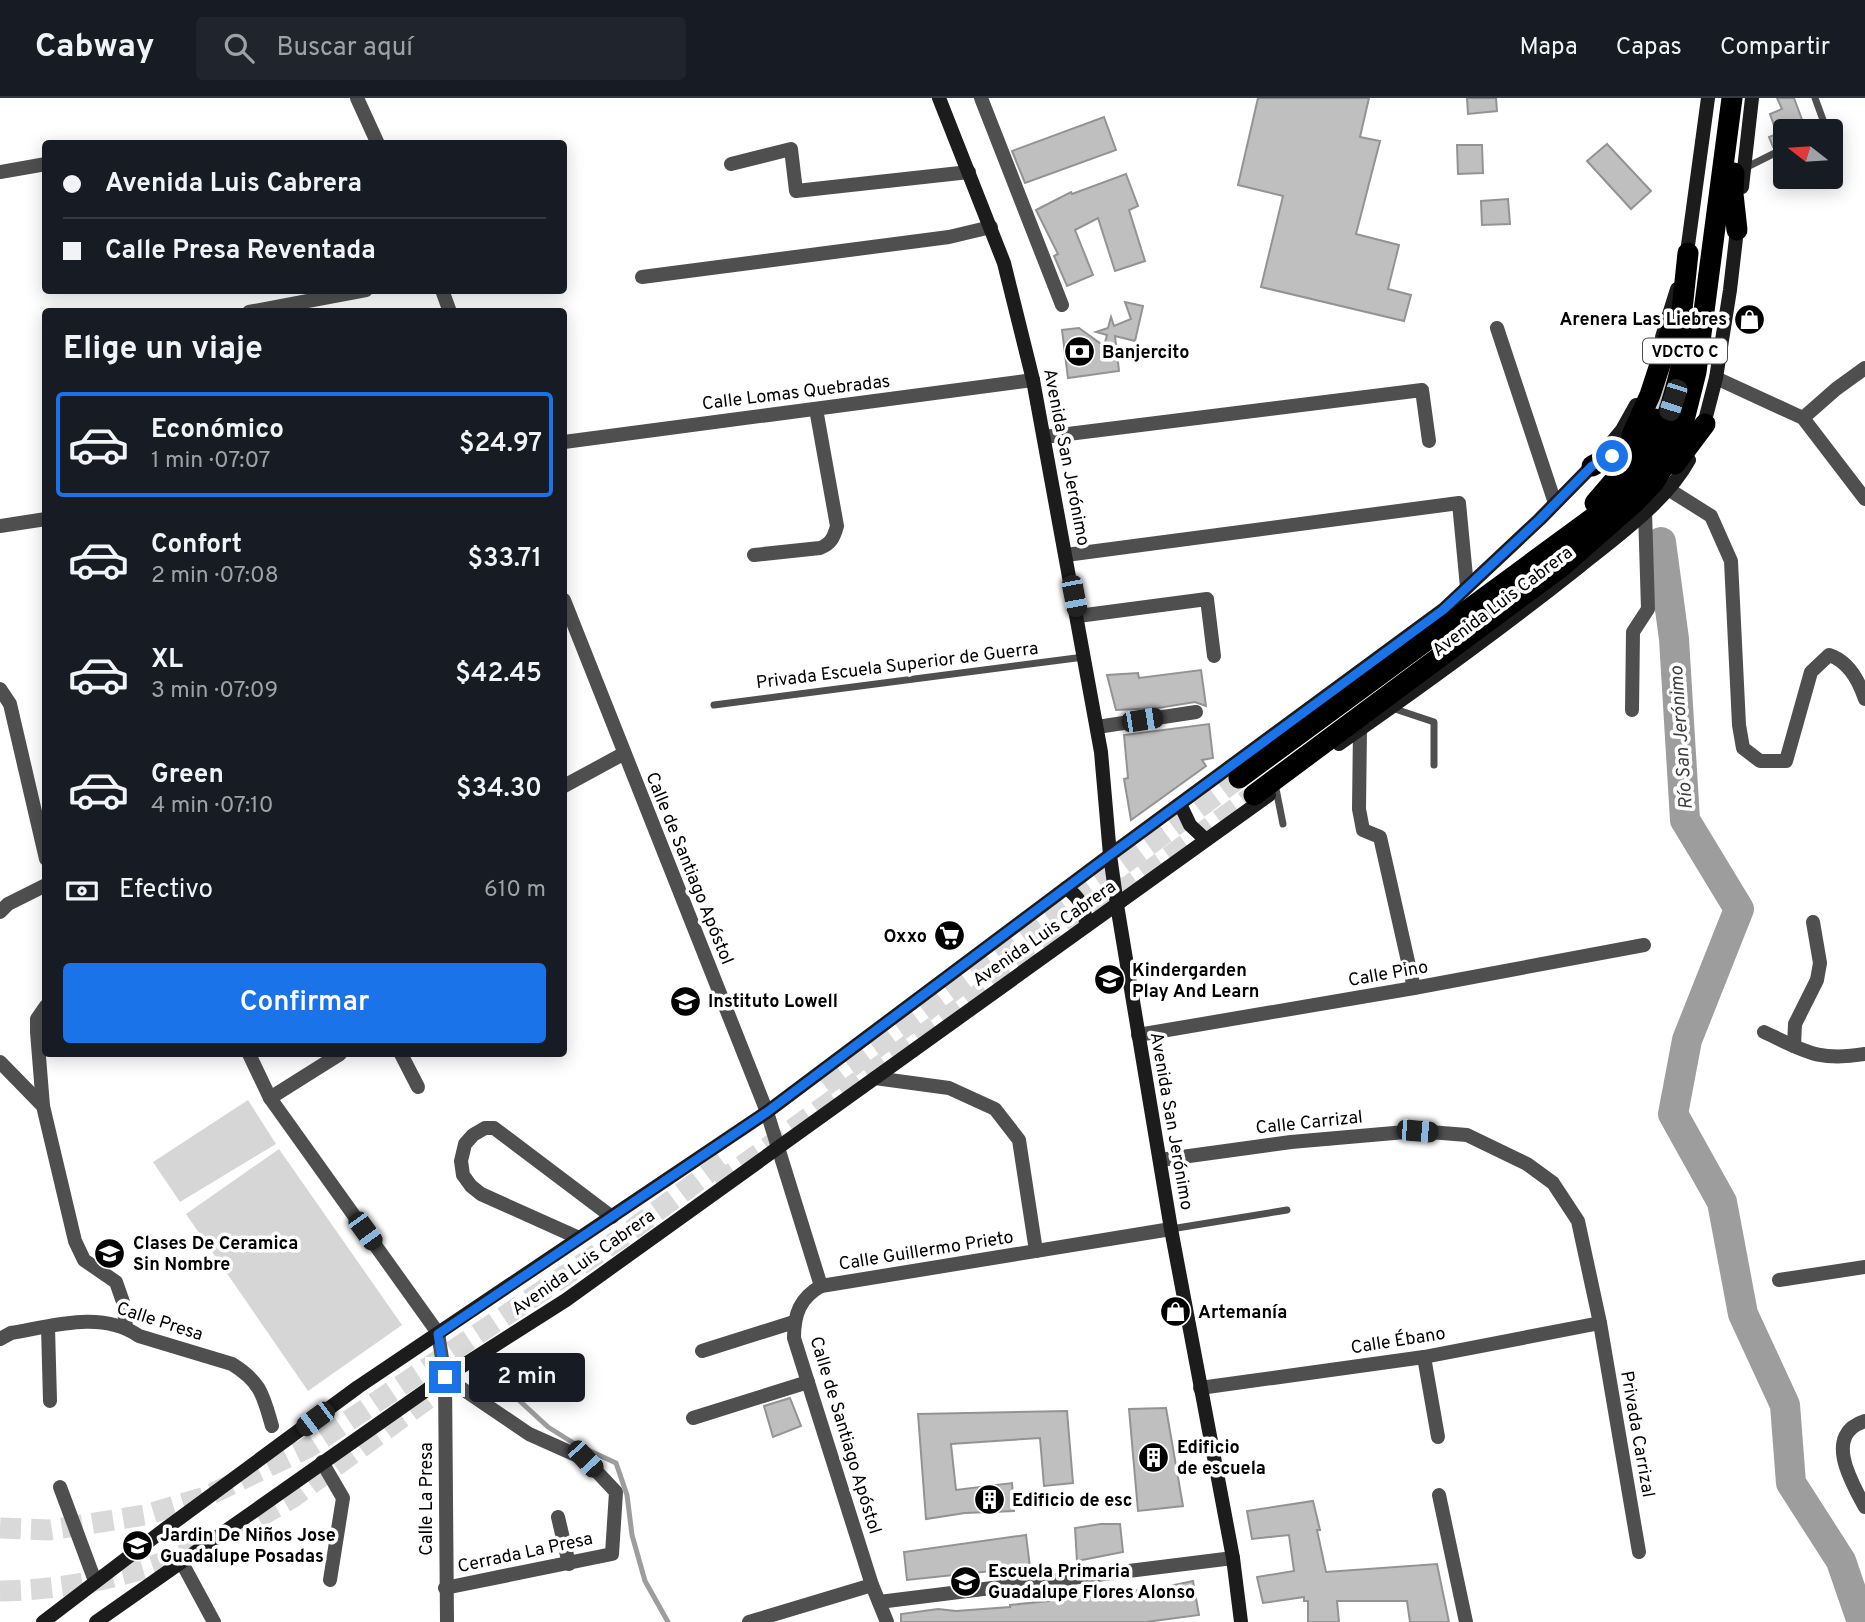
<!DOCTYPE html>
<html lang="es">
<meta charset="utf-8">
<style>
body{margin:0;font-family:Overpass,sans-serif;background:#20242c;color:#f1f3f6;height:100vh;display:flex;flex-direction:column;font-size:26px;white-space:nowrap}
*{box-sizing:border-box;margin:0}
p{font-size:23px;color:#9ea1a6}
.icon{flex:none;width:38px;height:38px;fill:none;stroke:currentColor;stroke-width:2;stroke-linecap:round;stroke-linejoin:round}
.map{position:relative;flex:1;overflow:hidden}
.details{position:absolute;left:42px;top:210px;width:525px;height:749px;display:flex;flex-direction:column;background:#171b24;border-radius:7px;box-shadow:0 4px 18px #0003}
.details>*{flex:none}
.guide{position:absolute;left:42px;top:42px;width:525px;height:154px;border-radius:7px;box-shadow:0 4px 18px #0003;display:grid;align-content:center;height:154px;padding:0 21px;background:#171b24}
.needle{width:46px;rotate:287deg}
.tools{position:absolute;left:1773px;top:21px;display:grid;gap:14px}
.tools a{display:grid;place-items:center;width:70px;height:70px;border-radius:7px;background:#171b24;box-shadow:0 4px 18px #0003;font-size:35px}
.end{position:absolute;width:32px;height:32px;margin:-16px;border:9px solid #1a73e8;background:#fff;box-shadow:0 0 0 4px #fff}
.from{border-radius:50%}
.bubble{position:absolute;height:49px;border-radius:7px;background:#171b24;box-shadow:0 4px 18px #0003;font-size:23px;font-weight:600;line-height:49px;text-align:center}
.car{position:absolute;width:21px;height:42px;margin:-21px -10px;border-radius:9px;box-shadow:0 0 5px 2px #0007;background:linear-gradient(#222 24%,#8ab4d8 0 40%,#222 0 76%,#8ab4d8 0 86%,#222 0)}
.guide b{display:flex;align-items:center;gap:24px;height:66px;font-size:26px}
.guide b+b{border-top:2px solid #363941}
.guide i{width:18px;height:18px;background:#f1f3f6}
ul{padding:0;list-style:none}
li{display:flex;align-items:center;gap:21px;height:105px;margin:0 14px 10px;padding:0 7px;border:4px solid transparent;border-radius:7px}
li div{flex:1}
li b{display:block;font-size:26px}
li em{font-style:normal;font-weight:600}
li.selected{border-color:#1a73e8}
li>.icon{width:63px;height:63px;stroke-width:1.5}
h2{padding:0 21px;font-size:32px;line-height:84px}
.pay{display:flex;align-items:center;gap:18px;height:77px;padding:0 21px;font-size:26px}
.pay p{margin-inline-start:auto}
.primary-button{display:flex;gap:14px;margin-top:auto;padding:14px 21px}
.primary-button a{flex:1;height:80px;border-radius:7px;background:#1a73e8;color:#fff;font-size:28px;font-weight:600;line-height:80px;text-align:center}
header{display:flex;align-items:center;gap:42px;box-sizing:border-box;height:98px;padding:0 35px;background:#171b24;border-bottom:2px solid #363941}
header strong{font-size:33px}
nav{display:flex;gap:38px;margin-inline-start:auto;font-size:24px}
.search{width:490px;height:63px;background:#20242c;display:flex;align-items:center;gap:18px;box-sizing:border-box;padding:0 24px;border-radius:7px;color:#9ea1a6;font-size:26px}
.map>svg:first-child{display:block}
.green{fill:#d6d6d6}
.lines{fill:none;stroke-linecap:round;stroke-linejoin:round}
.stream{stroke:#9d9d9d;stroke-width:5}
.river{stroke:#9d9d9d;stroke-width:30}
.building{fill:#bfbfbf;stroke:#939393;stroke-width:2}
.motorway-tunnel{stroke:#d9d9d9;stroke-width:21;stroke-dasharray:21 10;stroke-linecap:butt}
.service{stroke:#4f4f4f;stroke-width:7}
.minor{stroke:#4f4f4f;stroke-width:14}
.tertiary{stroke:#4f4f4f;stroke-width:14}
.secondary{stroke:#1c1c1c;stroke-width:14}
.motorway{stroke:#000;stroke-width:21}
.route{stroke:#1a73e8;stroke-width:9}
.labels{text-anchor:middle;stroke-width:7;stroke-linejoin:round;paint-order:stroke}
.shield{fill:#fff;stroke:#4c4c4c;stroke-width:2}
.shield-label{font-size:16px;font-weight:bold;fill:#000}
.poi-label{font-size:18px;font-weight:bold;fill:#000;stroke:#fff;text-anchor:start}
.street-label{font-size:18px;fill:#000;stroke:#fff}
.water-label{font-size:19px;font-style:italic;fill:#3e3e3e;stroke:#fff}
</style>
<header>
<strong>Cabway</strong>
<div class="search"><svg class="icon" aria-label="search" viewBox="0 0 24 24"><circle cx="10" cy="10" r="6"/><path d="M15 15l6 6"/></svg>Buscar aquí</div>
<nav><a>Mapa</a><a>Capas</a><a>Compartir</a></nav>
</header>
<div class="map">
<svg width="1865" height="1524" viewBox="0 0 1865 1524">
<rect width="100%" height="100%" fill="#fff"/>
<g class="green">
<polygon points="248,1002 276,1046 180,1104 153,1064"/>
<polygon points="279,1051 402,1227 308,1293 186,1116"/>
</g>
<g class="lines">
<polyline class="stream" points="496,1281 548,1329 575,1346 616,1365 627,1397 632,1437 645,1483 668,1524"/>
<polyline class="river" points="1661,444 1674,541 1685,722 1739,811 1687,942 1673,1016 1722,1104 1743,1216 1785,1307 1791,1385 1841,1463 1862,1524"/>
</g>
<g class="building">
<polygon points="1258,0 1369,0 1360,39 1380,43 1356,136 1399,147 1388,191 1411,197 1404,223 1261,189 1283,98 1238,87"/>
<polygon points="1467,0 1496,0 1497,13 1468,16"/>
<polygon points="1777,0 1794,0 1804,27 1785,33 1784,78 1777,61 1781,53 1778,50 1773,49 1769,39 1784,33 1776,33 1770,16 1782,11"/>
<polygon points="1104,19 1116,52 1025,85 1012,53"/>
<polygon points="1607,46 1651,93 1631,111 1587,63"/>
<polygon points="1457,47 1482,47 1483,75 1458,76"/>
<polygon points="1126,76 1138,108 1129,112 1145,163 1115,173 1098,120 1075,132 1093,177 1067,188 1054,158 1058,156 1036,112 1071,94 1072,96"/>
<polygon points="1508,101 1510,126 1482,127 1481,103"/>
<polygon points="1125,204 1143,208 1135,243 1115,238 1119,273 1068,280 1062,232 1079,230 1104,248 1107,237 1096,234 1108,230 1111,219 1114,228 1131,221"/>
<polygon points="1201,572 1206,608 1195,604 1158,610 1116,612 1107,577 1138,575 1139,580"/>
<polygon points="1209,626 1213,660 1202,662 1206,668 1131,722 1124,681 1128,680 1124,637"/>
<polygon points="790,1300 801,1328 773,1339 764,1308"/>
<polygon points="1166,1310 1183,1408 1138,1413 1129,1311"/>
<polygon points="1067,1313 1073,1385 1044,1388 1040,1340 951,1346 956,1392 1012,1385 1014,1413 965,1415 926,1421 918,1316"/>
<polygon points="1313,1403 1320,1432 1317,1432 1326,1474 1437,1466 1449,1524 1410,1524 1407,1503 1337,1503 1339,1524 1308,1524 1308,1503 1304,1503 1304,1499 1263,1505 1257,1479 1294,1473 1289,1437 1252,1441 1247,1413"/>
<polygon points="1101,1426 1120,1426 1123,1454 1077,1463 1075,1430"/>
<polygon points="1026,1437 1030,1469 907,1482 904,1454"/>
<polygon points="1193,1483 1199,1517 1146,1524 901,1524 901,1516 938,1511 956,1513 1010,1509 1010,1507 1058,1502 1058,1500 1098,1494 1156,1491"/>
</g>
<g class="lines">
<g class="motorway-tunnel">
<polyline points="825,988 1239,680"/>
<polyline points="717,1086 1254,697"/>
<polyline points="0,1430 50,1432 145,1417 205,1399 309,1349 618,1142 726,1062"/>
<polyline points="231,1435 292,1400 460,1277"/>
<path d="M0,1493c69,-1 139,-16 202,-44"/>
</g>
<g class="service">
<polyline points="1815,0 1826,30 1818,33"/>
<polyline points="1745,70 1775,55"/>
<polyline points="714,607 1084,559"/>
<polyline points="1392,610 1434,624 1434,667"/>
<polyline points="1276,691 1283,726"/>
<polyline points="1171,1131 1287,1112"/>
</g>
<g class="minor">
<polyline points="357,0 378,46"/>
<polyline points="981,0 1062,207"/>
<polyline points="731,66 791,51 796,93 969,74"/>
<polyline points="0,74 46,66"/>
<polyline points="642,179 949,139 991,129"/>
<polyline points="442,192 450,214"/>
<polyline points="249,214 366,192"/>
<polyline points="1497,230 1555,405"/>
<polyline points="1716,280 1803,320 1865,401"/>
<polyline points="1803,320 1836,291 1865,270"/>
<polyline points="1044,339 1422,292 1429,343"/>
<polyline points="564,344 1033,282"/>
<path d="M1668,391l43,27 20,45 8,164 4,23 17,13h26l25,-89 18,-17c19,6 30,26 36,44"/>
<polyline points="0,428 46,421"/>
<path d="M754,457l66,-7c11,-4 14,-11 17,-22l-21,-117"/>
<polyline points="1066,457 1459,405 1467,489"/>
<polyline points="564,502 767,1014"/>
<polyline points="1078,518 1207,501 1214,558"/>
<polyline points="0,591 10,606 46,761"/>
<polyline points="1632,612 1633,534 1648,511 1645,413"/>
<polyline points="1097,629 1196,614"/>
<polyline points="1360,631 1359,711 1363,732 1380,739 1414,890"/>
<polyline points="564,688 623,656"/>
<polyline points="0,814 8,806 46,787"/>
<path d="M1764,934c41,19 54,30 101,22"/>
<polyline points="1138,937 1414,890 1644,847"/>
<polyline points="1794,948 1795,926 1817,882 1820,865 1813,824"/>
<polyline points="249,956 270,1000 438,1235 445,1279 447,1524"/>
<polyline points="401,956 418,989"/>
<polyline points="0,964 43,1008 75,1143 84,1162 116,1184 123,1204 126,1229"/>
<polyline points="875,980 949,990 995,1011 1019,1042 1036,1153"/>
<polyline points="270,1000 340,956"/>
<polyline points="43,1008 37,934 37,921 46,908"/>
<polyline points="1160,1062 1291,1044 1417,1033 1467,1037 1527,1066 1553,1085 1578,1123 1600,1225 1639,1454"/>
<polyline points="579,1140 481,1096 471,1088 463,1077 461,1063 465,1046 473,1037 485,1030 494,1030 612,1119"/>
<polyline points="1779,1182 1865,1169"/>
<polyline points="821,1188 1171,1131"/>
<polyline points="48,1229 50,1303"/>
<path d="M0,1241l11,-6c41,-7 91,-23 128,3l93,28c29,18 31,31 40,62"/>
<polyline points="702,1253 794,1224"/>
<polyline points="1424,1259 1438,1339"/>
<polyline points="1200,1290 1424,1259 1600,1225"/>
<polyline points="693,1320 808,1284"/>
<path d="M1865,1323c-42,13 -14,61 0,86"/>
<polyline points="322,1364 343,1400 330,1482"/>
<polyline points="60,1389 95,1483"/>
<polyline points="1439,1397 1466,1524"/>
<polyline points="558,1419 569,1466"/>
<polyline points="181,1463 214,1524"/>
<polyline points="445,1490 612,1456 616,1394 585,1361 529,1336 445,1279"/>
<polyline points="879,1504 1233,1460"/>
<polyline points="749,1524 872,1487"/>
</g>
<path class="tertiary" d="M767,1014l54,174c-21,12 -27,28 -27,52l78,247 15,37"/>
<g class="secondary">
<polyline points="939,0 1004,165 1033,282 1101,654 1110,757 1117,807 1171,1131 1233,1460 1241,1524"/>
<polyline points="1742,89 1752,0"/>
<polyline points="1686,162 1708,0"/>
<polyline points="1662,239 1677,191"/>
<polyline points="1702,334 1716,280 1730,192 1738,123"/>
<path d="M1339,646c82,-57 162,-115 240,-177 36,-29 88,-66 110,-107"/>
<polyline points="1180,706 1190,727 1206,742"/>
<path d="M1066,790c14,9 20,21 20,38"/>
<polyline points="43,1524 161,1434 358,1289 767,1014 1110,757 1443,512 1540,421 1592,368 1622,332 1636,307"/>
<polyline points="96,1524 445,1279 566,1202 1269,697"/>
</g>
<g class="motorway">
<polyline points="1734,75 1733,96 1737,132"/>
<polyline points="1675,249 1680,231 1688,155"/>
<polyline points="1632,337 1650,297 1671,233"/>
<polyline points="1675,366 1705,326"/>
<polyline points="1592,368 1624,351"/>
<polyline points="1595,405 1619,377 1655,321"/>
<path d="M1239,680l373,-274c51,-53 62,-101 76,-171"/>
<polyline points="1254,697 1561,469 1636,403 1654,384 1668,361 1682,330 1696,274 1732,0"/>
</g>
</g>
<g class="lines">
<polyline class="route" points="445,1279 438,1236 767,1014 1110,757 1443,512 1540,421 1592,368 1612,358"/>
</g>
<defs>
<symbol id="shop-disc" viewBox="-11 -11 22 22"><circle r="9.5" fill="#000" stroke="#fff"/><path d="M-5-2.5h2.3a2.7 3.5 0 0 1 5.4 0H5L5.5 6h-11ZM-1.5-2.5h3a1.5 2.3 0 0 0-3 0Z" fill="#fff"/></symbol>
<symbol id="bank-disc" viewBox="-11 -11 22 22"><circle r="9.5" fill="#000" stroke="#fff"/><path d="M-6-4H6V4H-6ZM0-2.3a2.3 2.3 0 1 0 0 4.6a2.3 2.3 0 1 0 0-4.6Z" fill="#fff"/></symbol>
<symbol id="supermarket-disc" viewBox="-11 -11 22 22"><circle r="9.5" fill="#000" stroke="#fff"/><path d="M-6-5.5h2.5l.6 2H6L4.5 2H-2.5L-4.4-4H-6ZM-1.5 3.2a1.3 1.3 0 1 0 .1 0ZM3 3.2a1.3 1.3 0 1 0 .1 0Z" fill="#fff"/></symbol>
<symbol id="school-disc" viewBox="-11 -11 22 22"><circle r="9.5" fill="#000" stroke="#fff"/><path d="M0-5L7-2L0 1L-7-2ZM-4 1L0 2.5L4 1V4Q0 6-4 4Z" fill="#fff"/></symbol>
<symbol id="building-disc" viewBox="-11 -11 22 22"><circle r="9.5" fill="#000" stroke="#fff"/><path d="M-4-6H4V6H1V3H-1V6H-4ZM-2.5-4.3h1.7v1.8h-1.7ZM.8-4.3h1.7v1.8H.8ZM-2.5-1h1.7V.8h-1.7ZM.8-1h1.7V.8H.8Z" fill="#fff"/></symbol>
</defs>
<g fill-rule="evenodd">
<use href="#shop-disc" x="1732" y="204" width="35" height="35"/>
<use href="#bank-disc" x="1062" y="236" width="35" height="35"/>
<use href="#supermarket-disc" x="932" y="820" width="35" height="35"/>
<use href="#school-disc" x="1092" y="864" width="35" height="35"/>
<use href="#school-disc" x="668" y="886" width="35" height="35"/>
<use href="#school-disc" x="92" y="1138" width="35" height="35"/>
<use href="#shop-disc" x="1158" y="1196" width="35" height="35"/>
<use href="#building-disc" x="1136" y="1342" width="35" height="35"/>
<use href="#building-disc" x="972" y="1384" width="35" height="35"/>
<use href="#school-disc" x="120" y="1430" width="35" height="35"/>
<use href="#school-disc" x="948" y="1466" width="35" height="35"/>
</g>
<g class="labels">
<rect class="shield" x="1643" y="240.5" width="84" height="25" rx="5"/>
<g class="shield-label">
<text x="1685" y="259">VDCTO C</text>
</g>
<g class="poi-label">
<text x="1727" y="227" text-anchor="end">Arenera Las Liebres</text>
<text x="1102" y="260">Banjercito</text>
<text x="927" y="844" text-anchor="end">Oxxo</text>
<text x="1132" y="878">Kindergarden<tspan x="1132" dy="21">Play And Learn</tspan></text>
<text x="708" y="909">Instituto Lowell</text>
<text x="133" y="1151">Clases De Ceramica<tspan x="133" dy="21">Sin Nombre</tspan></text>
<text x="1198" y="1220">Artemanía</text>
<text x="1177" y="1355">Edificio<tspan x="1177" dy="21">de escuela</tspan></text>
<text x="1012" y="1408">Edificio de esc</text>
<text x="160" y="1443">Jardin De Niños Jose<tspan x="160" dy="21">Guadalupe Posadas</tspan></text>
<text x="988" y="1479">Escuela Primaria<tspan x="988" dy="21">Guadalupe Flores Alonso</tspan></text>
</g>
<g class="street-label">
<text transform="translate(796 294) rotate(-7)" y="6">Calle Lomas Quebradas</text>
<text transform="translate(1067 359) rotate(79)" y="6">Avenida San Jerónimo</text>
<text transform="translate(1502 503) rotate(-37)" y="6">Avenida Luis Cabrera</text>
<text transform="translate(897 567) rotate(-7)" y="6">Privada Escuela Superior de Guerra</text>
<text transform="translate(690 770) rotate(68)" y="6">Calle de Santiago Apóstol</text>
<text transform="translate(1044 835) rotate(-35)" y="6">Avenida Luis Cabrera</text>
<text transform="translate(1388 875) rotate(-10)" y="6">Calle Pino</text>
<text transform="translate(1172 1023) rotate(80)" y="6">Avenida San Jerónimo</text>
<text transform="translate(1309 1024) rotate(-6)" y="6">Calle Carrizal</text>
<text transform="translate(926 1152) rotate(-9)" y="6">Calle Guillermo Prieto</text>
<text transform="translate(583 1164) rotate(-35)" y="6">Avenida Luis Cabrera</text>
<text transform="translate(160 1223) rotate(18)" y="6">Calle Presa</text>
<text transform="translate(1398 1242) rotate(-9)" y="6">Calle Ébano</text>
<text transform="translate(1638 1336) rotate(80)" y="6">Privada Carrizal</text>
<text transform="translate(846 1337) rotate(73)" y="6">Calle de Santiago Apóstol</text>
<text transform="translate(426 1401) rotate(-90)" y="6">Calle La Presa</text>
<text transform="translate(525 1454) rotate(-12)" y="6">Cerrada La Presa</text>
</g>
<g class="water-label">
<text transform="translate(1680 640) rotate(-94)" y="7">Río San Jerónimo</text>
</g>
</g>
</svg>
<div class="tools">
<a><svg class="needle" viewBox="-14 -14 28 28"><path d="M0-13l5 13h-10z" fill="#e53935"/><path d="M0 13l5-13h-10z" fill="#9ea1a6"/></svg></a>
</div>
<i class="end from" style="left:1612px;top:358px"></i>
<i class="end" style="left:445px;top:1279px"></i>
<div class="bubble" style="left:469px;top:1255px;width:116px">2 min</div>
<i class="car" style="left:1673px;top:302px;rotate:198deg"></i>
<i class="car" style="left:1074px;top:498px;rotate:169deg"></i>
<i class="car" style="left:1142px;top:622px;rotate:81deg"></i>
<i class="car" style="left:1417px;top:1033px;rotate:95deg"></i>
<i class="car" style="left:365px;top:1133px;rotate:144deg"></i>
<i class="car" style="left:315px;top:1321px;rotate:233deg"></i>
<i class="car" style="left:585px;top:1361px;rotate:137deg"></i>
<div class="guide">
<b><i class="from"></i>Avenida Luis Cabrera</b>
<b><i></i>Calle Presa Reventada</b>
</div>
<section class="details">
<h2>Elige un viaje</h2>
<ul>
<li class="selected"><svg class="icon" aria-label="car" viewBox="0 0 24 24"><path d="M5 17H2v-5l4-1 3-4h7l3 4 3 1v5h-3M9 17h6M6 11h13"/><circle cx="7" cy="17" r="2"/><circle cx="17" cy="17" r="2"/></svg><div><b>Económico</b><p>1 min · 07:07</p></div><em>$24.97</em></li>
<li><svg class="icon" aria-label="car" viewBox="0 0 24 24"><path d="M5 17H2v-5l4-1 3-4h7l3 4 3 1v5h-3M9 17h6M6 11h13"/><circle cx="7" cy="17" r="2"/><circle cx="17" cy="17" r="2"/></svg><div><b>Confort</b><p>2 min · 07:08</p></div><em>$33.71</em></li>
<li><svg class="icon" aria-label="car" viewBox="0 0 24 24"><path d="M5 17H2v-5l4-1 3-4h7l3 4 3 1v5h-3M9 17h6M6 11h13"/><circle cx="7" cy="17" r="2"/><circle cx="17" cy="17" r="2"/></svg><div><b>XL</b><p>3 min · 07:09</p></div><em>$42.45</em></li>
<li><svg class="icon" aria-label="car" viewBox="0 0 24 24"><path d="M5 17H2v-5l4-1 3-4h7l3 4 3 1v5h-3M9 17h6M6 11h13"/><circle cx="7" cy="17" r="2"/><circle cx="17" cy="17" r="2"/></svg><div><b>Green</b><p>4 min · 07:10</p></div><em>$34.30</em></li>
</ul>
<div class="pay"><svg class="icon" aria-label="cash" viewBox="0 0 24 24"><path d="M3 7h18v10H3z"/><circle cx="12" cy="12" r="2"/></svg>Efectivo<p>610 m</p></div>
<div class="primary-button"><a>Confirmar</a></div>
</section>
</div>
